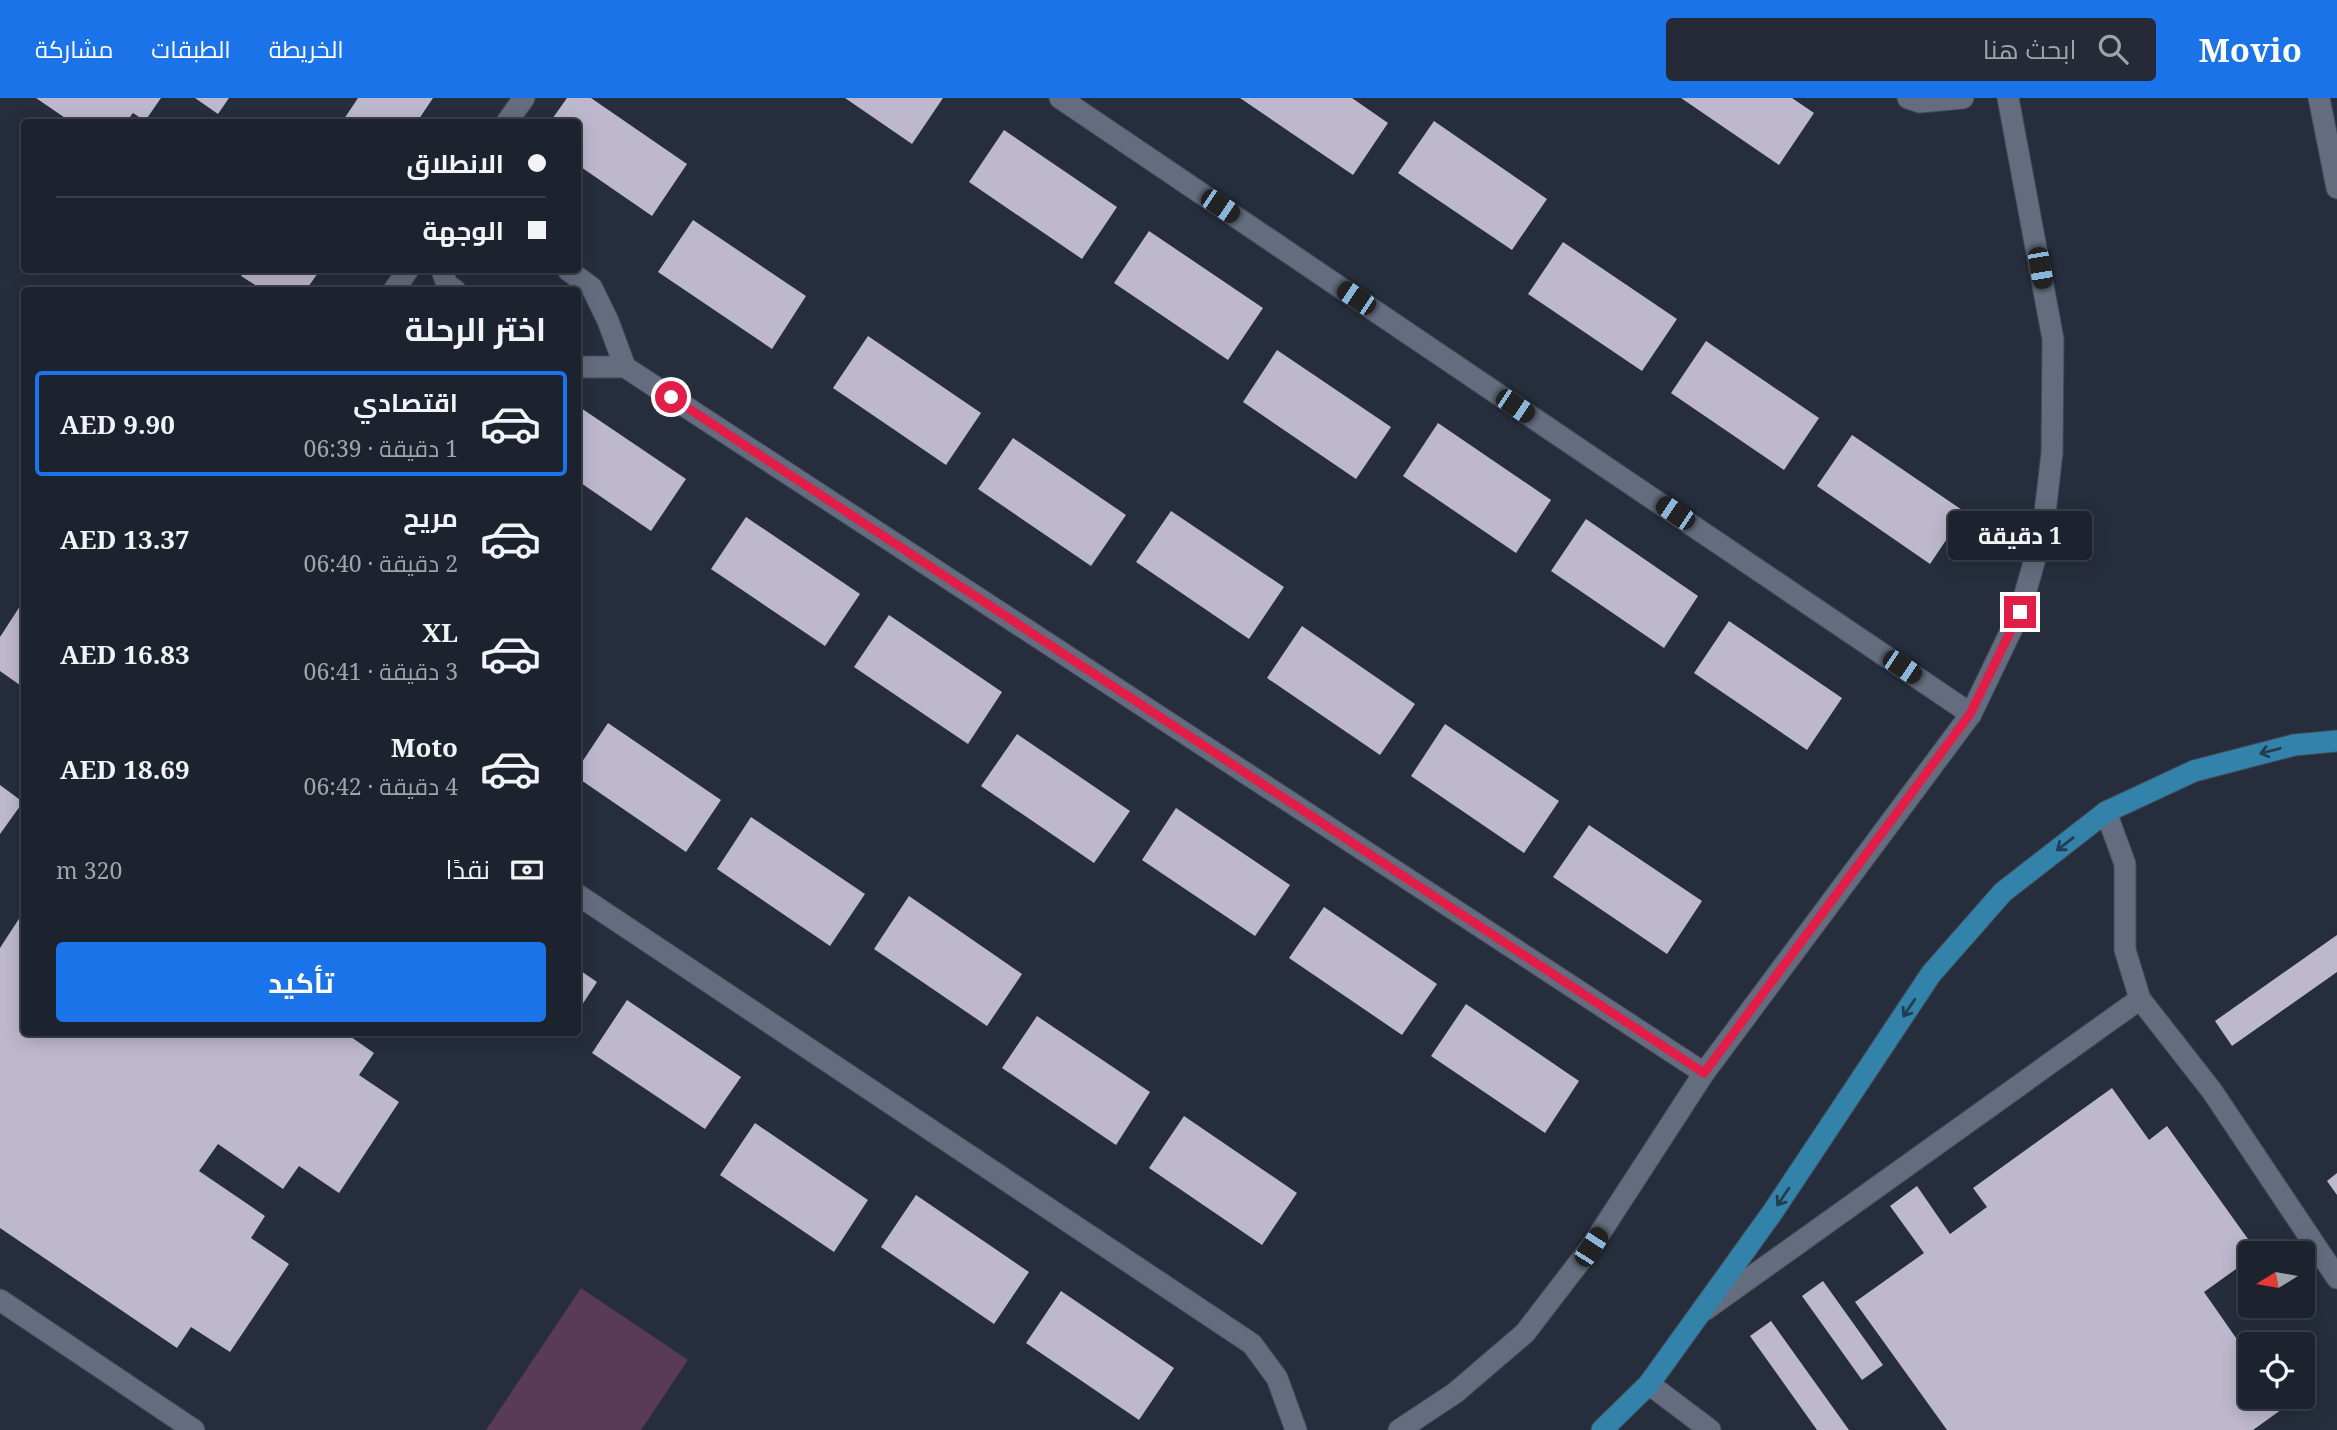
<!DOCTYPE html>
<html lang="ar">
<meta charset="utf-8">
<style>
body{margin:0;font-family:"Noto Serif",Cairo,serif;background:#252a36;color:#f1f3f6;direction:rtl;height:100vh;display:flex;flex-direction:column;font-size:26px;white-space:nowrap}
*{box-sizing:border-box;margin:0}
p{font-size:23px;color:#a0a4aa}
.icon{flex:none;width:38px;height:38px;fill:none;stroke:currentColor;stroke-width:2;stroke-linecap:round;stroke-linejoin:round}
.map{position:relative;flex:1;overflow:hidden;direction:ltr}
.drawer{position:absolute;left:21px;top:189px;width:560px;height:749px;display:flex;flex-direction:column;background:#1c222e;border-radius:7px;box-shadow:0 4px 18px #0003,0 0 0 2px #3a3f4a;direction:rtl}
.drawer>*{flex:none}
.guide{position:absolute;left:21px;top:21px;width:560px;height:154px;border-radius:7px;box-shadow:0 4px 18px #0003,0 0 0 2px #3a3f4a;direction:rtl;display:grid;align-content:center;height:154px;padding:0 35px;background:#1c222e}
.needle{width:46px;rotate:259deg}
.buttons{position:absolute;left:2238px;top:1143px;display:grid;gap:14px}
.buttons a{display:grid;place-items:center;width:77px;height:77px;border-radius:7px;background:#1c222e;box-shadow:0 4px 18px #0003,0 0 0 2px #3a3f4a;font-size:35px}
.end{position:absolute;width:32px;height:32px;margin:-16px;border:9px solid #e11d48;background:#fff;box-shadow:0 0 0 4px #fff}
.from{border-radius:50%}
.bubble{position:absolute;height:49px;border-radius:7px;background:#1c222e;box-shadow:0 4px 18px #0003,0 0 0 2px #3a3f4a;font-size:23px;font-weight:700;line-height:49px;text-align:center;direction:rtl}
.car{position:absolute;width:21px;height:42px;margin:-21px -10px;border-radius:9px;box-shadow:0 0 5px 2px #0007;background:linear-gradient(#222 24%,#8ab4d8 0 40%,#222 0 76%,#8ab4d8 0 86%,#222 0)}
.guide b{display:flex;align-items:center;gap:24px;height:66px;font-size:26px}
.guide b+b{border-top:2px solid #3a3f4a}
.guide i{width:18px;height:18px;background:#f1f3f6}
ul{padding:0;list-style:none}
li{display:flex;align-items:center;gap:21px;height:105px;margin:0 14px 10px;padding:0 21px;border:4px solid transparent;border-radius:7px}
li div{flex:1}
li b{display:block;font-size:26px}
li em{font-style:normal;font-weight:700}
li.selected{border-color:#1a73e8}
li>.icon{width:63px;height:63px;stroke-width:1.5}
h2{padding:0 35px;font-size:32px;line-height:84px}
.pay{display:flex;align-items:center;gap:18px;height:77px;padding:0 35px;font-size:26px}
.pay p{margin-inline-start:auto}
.button{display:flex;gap:14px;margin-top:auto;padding:14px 35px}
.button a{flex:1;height:80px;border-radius:7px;background:#1a73e8;color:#fff;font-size:28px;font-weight:700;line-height:80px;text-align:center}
header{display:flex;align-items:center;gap:42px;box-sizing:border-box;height:98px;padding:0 35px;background:#1a73e8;color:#fff}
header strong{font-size:33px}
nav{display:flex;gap:38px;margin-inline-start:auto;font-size:24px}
.search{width:490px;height:63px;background:#252a36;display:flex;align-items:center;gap:18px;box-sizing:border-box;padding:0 24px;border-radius:7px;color:#a0a4aa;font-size:26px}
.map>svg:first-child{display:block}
.green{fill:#593a59}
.building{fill:#bdb8cd}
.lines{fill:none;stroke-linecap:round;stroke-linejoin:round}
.minor-casing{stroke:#444b57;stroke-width:23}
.major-casing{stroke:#444b57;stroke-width:23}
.minor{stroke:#646d7f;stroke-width:21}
.major{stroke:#3282a9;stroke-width:21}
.oneway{stroke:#223c50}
.route{stroke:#e11d48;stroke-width:9}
</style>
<header>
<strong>Movio</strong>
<div class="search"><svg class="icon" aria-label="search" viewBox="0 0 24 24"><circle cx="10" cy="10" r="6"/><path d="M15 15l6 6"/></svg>ابحث هنا</div>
<nav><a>الخريطة</a><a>الطبقات</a><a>مشاركة</a></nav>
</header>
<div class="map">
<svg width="2337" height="1332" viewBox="0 0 2337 1332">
<rect width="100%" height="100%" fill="#262e3d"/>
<polygon class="green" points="581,1190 688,1262 641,1332 486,1332"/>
<g class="building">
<polygon points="36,0 161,0 145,23 133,15 126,24 71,24"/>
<polygon points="195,0 229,0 218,16"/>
<polygon points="358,0 433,0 417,24 342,24"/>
<polygon points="567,0 591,0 687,66 652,118 578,67 578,24 550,24"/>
<polygon points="845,0 943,0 912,46"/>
<polygon points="1240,0 1352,0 1388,25 1353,77"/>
<polygon points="1681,0 1792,0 1814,15 1779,67"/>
<polygon points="1434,23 1547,101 1512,152 1398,75"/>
<polygon points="1004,32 1117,109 1082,161 969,84"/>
<polygon points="693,122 806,198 772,251 658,174"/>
<polygon points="1149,133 1263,210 1228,262 1114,185"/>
<polygon points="1563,144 1677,221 1642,273 1528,196"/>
<polygon points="245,172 320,172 306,192 263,192 241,178"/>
<polygon points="868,238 981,315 946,367 833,290"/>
<polygon points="1706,243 1819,320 1784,372 1671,295"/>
<polygon points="1277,252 1391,329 1356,381 1243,304"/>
<polygon points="578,308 686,381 651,433 578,383"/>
<polygon points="1438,325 1551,402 1516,455 1403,378"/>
<polygon points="1852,337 1965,414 1930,466 1817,388"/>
<polygon points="1013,340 1126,417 1091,468 978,391"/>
<polygon points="1171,413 1284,489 1249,541 1136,464"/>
<polygon points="746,419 860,496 825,548 711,471"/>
<polygon points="1586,421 1698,498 1664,550 1551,473"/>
<polygon points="24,502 24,590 0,573 0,539"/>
<polygon points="889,517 1002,594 968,646 854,569"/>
<polygon points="1729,523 1842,600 1807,652 1694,575"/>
<polygon points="1302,528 1415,606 1380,657 1267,580"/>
<polygon points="608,625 721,702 686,754 578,680 578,670"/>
<polygon points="1445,626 1559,703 1524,755 1411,678"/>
<polygon points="1017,636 1130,713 1094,765 981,688"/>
<polygon points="0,687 23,704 0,736"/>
<polygon points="1176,710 1290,787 1255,838 1142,762"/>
<polygon points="751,719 865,796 830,848 717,771"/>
<polygon points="1589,727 1702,803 1667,856 1553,779"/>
<polygon points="909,798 1022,876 987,928 874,851"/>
<polygon points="1324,809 1437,886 1402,937 1289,860"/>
<polygon points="24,813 24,934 344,934 374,955 359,977 399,1004 339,1095 299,1068 283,1091 218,1046 199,1073 265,1118 251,1140 289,1166 230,1254 191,1229 177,1250 0,1130 0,850"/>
<polygon points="2337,837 2337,874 2232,948 2215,923"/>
<polygon points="578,871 597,884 578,913"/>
<polygon points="627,902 741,979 705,1031 592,955"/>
<polygon points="1466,906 1579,983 1545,1035 1431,958"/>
<polygon points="1037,918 1150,994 1116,1047 1002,970"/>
<polygon points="2112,990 2149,1042 2167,1028 2258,1155 2250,1155 2250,1161 2204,1194 2250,1260 2250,1298 2278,1298 2285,1309 2253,1332 1947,1332 1855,1204 1924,1155 1890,1108 1917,1088 1950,1136 1987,1109 1973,1090"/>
<polygon points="1184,1018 1297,1095 1262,1147 1149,1070"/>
<polygon points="755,1025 868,1102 834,1154 720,1077"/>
<polygon points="2337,1075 2337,1097 2327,1083"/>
<polygon points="916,1097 1029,1174 994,1226 881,1149"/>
<polygon points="1823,1183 1883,1267 1862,1282 1802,1198"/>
<polygon points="1061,1193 1174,1270 1139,1322 1026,1245"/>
<polygon points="1771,1223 1849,1332 1817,1332 1750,1238"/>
</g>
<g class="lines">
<defs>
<g id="minor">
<polyline points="1060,0 1971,616"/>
<polyline points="1908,0 1920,4 1963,0"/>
<polyline points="2319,0 2337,90"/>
<polyline points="507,24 524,0"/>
<polyline points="442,172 447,187 455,192"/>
<polyline points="568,172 592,190 608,223 625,269"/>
<polyline points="394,192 408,172"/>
<polyline points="578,269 625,269 1704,975"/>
<polyline points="2106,714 2125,766 2125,852 2140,901 2212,993 2337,1180"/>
<polyline points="578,797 1252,1246 1277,1280 1296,1332"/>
<polyline points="0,1202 194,1332"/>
<polyline points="1705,1212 2140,901"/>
<polyline points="1649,1286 1710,1332"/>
<polyline points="1399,1332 1455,1295 1525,1235 1591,1149 1704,975 1971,616 2020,514 2043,432 2052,355 2053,241 2008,0"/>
</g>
<polyline id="major" points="1602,1332 1649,1286 1772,1115 1931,876 2003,794 2106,714 2194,673 2294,647 2337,643"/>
</defs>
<use href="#minor" class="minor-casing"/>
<use href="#major" class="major-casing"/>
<use href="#minor" class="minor"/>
<use href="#major" class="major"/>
</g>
<defs><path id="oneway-shaft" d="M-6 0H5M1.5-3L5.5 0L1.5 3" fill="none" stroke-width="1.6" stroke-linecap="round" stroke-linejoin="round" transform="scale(1.75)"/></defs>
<g class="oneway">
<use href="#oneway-shaft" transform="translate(2270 653) rotate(165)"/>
<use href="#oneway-shaft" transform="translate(2065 746) rotate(142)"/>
<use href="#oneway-shaft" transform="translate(1909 910) rotate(124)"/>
<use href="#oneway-shaft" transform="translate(1783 1099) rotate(124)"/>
</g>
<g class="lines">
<polyline class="route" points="671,299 1704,975 1970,616 2020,514"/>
</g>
</svg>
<div class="buttons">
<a><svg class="needle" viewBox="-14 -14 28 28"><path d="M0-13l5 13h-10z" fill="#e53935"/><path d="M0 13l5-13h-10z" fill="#a0a4aa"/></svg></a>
<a><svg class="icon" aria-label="locate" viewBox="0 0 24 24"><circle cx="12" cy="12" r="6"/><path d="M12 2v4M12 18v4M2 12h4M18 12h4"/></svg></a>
</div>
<i class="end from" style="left:671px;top:299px"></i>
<i class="end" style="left:2020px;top:514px"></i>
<div class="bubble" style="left:1948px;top:413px;width:144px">1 دقيقة</div>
<i class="car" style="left:1220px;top:108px;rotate:124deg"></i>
<i class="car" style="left:2040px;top:170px;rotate:170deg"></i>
<i class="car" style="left:1356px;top:200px;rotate:304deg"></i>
<i class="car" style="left:1515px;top:308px;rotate:124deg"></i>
<i class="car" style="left:1675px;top:415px;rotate:304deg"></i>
<i class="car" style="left:1902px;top:569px;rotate:124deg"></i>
<i class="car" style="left:1591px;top:1149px;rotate:33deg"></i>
<div class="guide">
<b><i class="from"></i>الانطلاق</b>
<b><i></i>الوجهة</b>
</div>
<section class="drawer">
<h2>اختر الرحلة</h2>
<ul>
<li class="selected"><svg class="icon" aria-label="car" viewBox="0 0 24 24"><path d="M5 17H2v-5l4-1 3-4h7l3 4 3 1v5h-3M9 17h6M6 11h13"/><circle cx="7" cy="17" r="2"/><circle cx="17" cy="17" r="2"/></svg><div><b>اقتصادي</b><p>1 دقيقة · 06:39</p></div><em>AED 9.90</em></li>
<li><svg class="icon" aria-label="car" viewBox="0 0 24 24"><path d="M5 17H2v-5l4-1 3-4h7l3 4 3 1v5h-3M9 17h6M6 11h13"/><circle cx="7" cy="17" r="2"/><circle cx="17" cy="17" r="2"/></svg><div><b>مريح</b><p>2 دقيقة · 06:40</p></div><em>AED 13.37</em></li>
<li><svg class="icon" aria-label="car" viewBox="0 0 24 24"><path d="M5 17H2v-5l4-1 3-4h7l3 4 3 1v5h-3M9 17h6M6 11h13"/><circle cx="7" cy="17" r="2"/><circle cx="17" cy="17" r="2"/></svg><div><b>XL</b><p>3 دقيقة · 06:41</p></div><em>AED 16.83</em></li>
<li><svg class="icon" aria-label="car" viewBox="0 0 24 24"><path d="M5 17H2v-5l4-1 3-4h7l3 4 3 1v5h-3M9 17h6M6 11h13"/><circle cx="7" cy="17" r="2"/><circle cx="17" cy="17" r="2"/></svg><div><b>Moto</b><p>4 دقيقة · 06:42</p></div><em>AED 18.69</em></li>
</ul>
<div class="pay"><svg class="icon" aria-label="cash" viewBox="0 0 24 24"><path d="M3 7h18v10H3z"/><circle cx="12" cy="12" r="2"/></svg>نقدًا<p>320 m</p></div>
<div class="button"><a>تأكيد</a></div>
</section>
</div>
